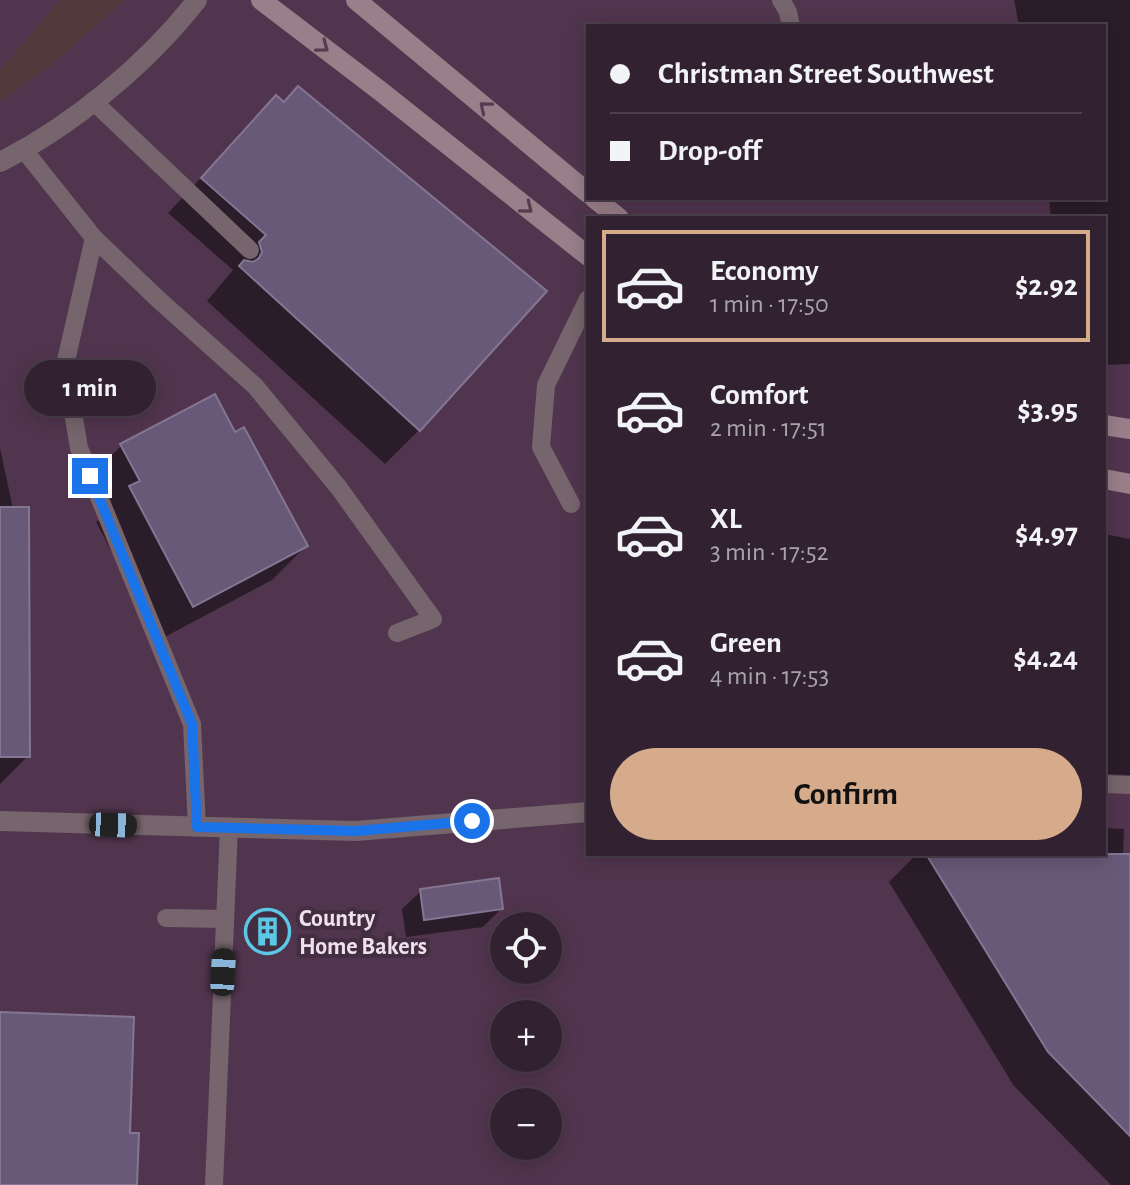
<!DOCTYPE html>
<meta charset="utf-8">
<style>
body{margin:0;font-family:"Alegreya Sans",sans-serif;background:#3a2a39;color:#f1f3f6;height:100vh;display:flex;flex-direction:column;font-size:30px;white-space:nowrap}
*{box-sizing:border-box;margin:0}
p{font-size:26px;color:#a8a4ab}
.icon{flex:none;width:44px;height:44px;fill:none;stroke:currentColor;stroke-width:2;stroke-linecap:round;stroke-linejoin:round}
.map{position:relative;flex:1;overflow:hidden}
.panel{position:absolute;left:586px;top:216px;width:520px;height:640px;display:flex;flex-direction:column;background:#322231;border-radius:0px;box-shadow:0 4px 20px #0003,0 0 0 2px #4d3f4d}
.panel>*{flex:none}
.top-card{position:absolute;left:586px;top:24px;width:520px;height:176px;border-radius:0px;box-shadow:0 4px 20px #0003,0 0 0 2px #4d3f4d;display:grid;align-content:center;height:176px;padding:0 24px;background:#322231}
.tools{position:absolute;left:490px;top:912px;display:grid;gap:16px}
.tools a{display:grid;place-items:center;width:72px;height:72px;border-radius:50%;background:#322231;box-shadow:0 4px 20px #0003,0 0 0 2px #4d3f4d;font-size:40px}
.end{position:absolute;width:36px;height:36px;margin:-18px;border:10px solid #1a73e8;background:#fff;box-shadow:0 0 0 4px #fff}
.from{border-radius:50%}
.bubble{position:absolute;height:56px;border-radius:28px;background:#322231;box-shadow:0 4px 20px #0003,0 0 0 2px #4d3f4d;font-size:26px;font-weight:700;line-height:56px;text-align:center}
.car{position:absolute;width:24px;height:48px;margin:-24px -12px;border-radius:10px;box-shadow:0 0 6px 2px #0007;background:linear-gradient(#222 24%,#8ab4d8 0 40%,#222 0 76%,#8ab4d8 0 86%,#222 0)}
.top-card b{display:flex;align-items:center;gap:28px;height:76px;font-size:30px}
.top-card b+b{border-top:2px solid #4d3f4d}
.top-card i{width:20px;height:20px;background:#f1f3f6}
ul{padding:14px 0 0;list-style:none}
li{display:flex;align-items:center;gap:24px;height:112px;margin:0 16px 12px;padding:0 8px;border:4px solid transparent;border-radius:0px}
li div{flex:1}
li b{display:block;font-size:30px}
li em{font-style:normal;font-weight:700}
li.on{border-color:#d6ab8b}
li>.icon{width:72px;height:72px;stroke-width:1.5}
.action{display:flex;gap:16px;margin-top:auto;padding:16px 24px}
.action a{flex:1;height:92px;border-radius:48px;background:#d6ab8b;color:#111;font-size:32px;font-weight:700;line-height:92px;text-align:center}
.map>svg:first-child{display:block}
.built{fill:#51354e;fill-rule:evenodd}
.green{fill:#52383a}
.shadow{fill:#0007}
.building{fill:#685978;stroke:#847693;stroke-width:2}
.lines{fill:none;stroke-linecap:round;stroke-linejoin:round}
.lane{stroke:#76656c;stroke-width:18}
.street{stroke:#76656c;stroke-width:20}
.secondary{stroke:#9a7f8a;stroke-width:20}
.oneway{stroke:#543d50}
.route{stroke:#1a73e8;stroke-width:10}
.labels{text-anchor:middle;stroke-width:8;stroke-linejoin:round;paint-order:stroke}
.poi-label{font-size:24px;font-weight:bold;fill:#efe0ed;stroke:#432d41;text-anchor:start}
</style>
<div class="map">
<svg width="1130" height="1185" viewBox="0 0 1130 1185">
<rect width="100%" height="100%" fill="#432d41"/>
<path class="built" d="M0,0h1130v1185h-1130zM588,26h516v172h-516zM588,218h516v636h-516zM504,926h44v44h-44zM504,1014h44v44h-44zM504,1102h44v44h-44z"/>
<polygon class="green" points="60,0 125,0 48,68 0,102 0,70"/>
<g class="shadow">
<polygon points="1014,0 1130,0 1130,364 1104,365 1104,218 1051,218 1049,198 1104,198 1104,26 1019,26"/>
<polygon points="276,98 419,430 385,464 207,301 233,270 168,213"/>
<polygon points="234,434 306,546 272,580 159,640 96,522 105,513 87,480 121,446"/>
<polygon points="0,448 17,527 28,756 0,784"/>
<polygon points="1104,534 1130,539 1130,775 1104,774"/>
<polygon points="1104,828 1124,829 1123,854 1130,854 1130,1185 1111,1185 1014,1086 889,882 917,854 1104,854"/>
<polygon points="421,891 501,909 483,927 406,937 402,909"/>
</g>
<g class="building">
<polygon points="298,86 547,291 420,431 239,266 244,260 253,262 259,258 262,252 259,242 266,235 201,178 276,95 284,102"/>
<polygon points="215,394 235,432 244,427 308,546 193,607 129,486 140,481 120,444"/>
<polygon points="0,507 29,507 30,757 0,757"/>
<polygon points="926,854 1130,854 1130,1136 1048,1052"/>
<polygon points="499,878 503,909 424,920 420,889"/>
<polygon points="0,1012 134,1017 130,1133 139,1133 137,1185 0,1185"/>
</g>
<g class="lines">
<g class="lane">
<polyline points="781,0 788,12 791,26"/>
<polyline points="93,101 250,250"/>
<polyline points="24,150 94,238 65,365 79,448 192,724 197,827"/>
<polyline points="94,238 159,300 255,386 339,488 433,619 397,633"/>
<polyline points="571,504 541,447 546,385 588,299"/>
<polyline points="1104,784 1130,785"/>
<polyline points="166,918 225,919"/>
<polyline points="214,1185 229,827"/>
</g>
<g class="street">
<path d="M0,162c72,-36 147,-98 197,-162"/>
<polyline points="0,821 356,831 588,812"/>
</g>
<g class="secondary">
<polyline points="261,0 379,90 588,256"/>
<polyline points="356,0 588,193"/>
<polyline points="594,198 619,218"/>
<polyline points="1104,425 1130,429"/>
<polyline points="1104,479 1130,484"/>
</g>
</g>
<defs><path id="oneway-chevron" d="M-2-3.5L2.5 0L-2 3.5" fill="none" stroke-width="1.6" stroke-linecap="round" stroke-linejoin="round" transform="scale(2)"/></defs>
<g class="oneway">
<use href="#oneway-chevron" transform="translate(323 47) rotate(37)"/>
<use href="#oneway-chevron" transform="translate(485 107) rotate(-140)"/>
<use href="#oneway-chevron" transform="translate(527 208) rotate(39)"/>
</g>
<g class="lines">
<polyline class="route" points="90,476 192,724 197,827 356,831 472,821"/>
</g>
<defs>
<symbol id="building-ring" viewBox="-11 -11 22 22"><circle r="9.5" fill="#432d41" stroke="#5bc8e6" stroke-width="1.5"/><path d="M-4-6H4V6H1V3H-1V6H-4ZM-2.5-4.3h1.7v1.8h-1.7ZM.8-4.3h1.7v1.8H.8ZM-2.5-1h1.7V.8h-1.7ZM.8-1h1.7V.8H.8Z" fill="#5bc8e6"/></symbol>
</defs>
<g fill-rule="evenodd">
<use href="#building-ring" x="242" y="906" width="51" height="51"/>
</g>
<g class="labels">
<g class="poi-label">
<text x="299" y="926">Country<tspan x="299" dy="28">Home Bakers</tspan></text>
</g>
</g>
</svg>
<div class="tools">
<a><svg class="icon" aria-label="locate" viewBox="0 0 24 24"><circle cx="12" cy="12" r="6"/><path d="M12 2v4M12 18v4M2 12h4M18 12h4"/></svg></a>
<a>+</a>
<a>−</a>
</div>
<i class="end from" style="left:472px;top:821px"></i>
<i class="end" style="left:90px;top:476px"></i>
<div class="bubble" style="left:24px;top:360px;width:132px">1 min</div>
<i class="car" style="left:113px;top:825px;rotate:92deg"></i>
<i class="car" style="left:223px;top:972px;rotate:3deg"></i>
<div class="top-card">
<b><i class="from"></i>Christman Street Southwest</b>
<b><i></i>Drop-off</b>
</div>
<section class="panel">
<ul>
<li class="on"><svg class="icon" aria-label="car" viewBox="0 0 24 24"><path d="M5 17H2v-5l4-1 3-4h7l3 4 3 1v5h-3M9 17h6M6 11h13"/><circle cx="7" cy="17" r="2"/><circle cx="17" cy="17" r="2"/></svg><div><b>Economy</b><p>1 min · 17:50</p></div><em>$2.92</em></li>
<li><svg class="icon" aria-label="car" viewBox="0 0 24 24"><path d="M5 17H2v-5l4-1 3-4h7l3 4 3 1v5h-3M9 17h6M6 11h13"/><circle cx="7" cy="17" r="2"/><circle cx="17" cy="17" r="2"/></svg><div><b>Comfort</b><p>2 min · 17:51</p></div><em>$3.95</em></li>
<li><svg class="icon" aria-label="car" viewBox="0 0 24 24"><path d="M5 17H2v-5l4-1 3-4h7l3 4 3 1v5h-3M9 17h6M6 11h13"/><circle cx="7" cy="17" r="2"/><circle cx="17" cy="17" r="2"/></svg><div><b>XL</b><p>3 min · 17:52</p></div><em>$4.97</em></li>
<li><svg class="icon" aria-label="car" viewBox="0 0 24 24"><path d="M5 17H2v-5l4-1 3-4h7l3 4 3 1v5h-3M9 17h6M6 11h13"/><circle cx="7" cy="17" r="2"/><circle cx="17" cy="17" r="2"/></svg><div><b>Green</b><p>4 min · 17:53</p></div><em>$4.24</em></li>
</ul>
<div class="action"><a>Confirm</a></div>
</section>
</div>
